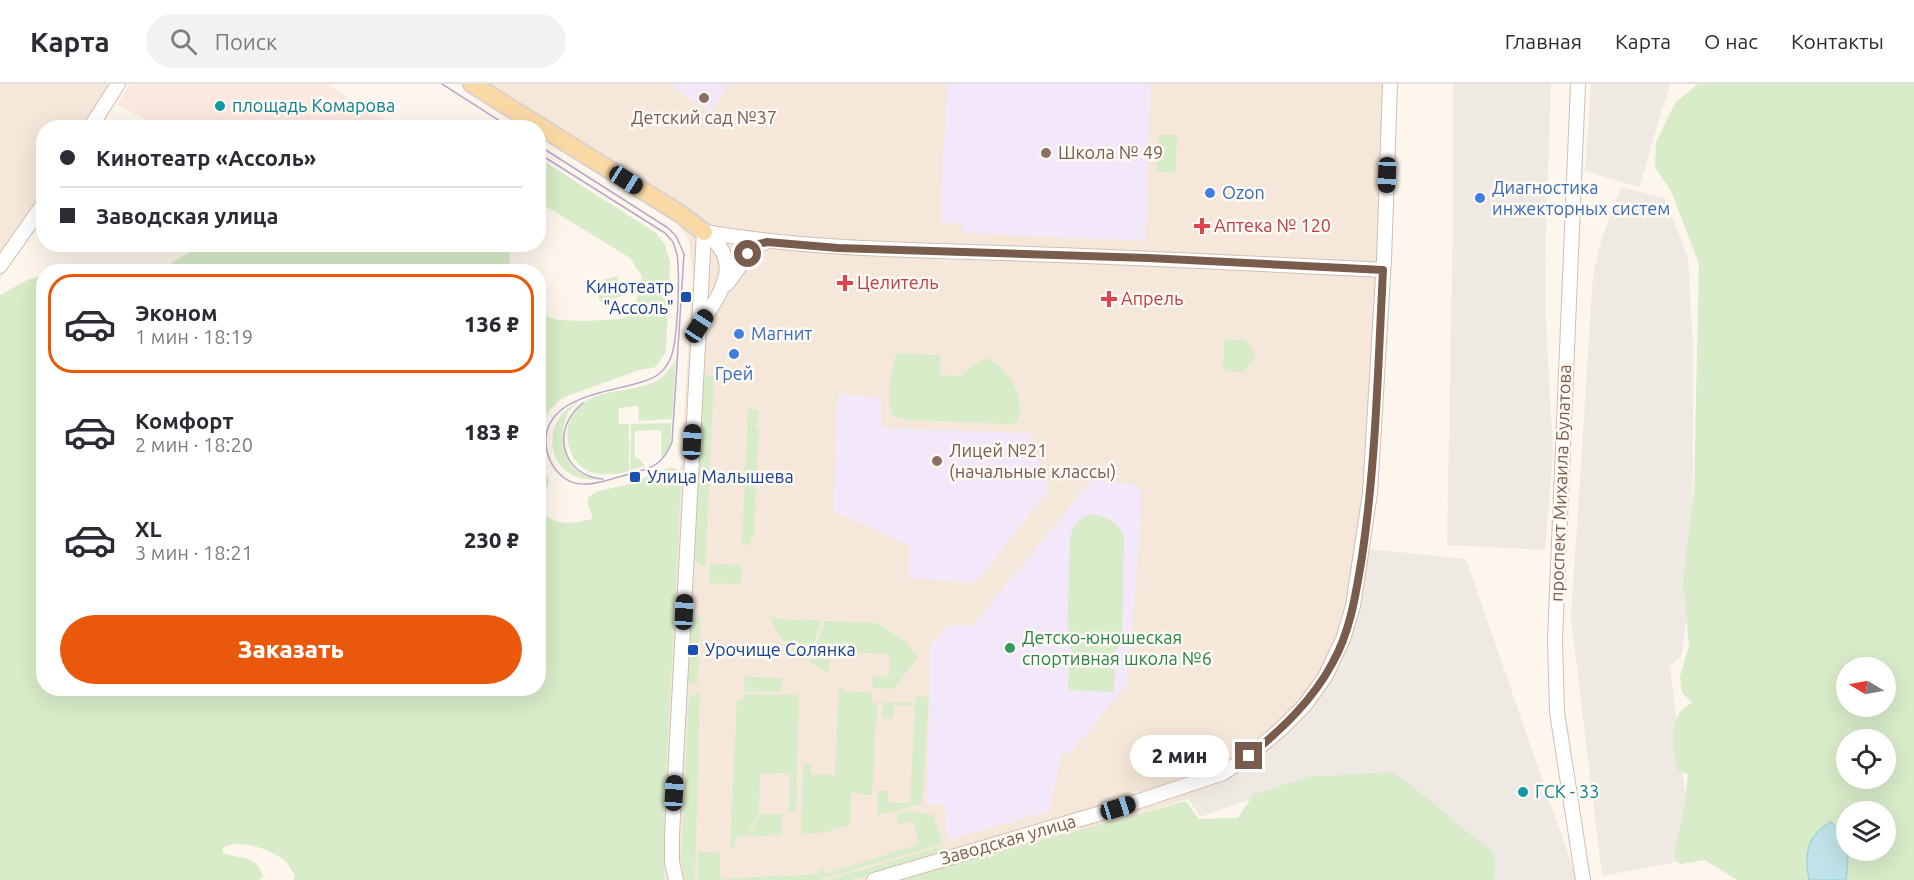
<!DOCTYPE html>
<html lang="ru">
<meta charset="utf-8">
<style>
body{margin:0;font-family:Ubuntu,sans-serif;background:#f2f2f3;color:#2b2b33;height:100vh;display:flex;flex-direction:column;font-size:22px;white-space:nowrap}
*{box-sizing:border-box;margin:0}
p{font-size:20px;color:#7c7c81}
.icon{flex:none;width:33px;height:33px;fill:none;stroke:currentColor;stroke-width:2;stroke-linecap:round;stroke-linejoin:round}
.map{position:relative;flex:1;overflow:hidden}
.drawer{position:absolute;left:36px;top:180px;width:510px;height:432px;display:flex;flex-direction:column;background:#fff;border-radius:24px;box-shadow:0 6px 24px #0002}
.drawer>*{flex:none}
.banner{position:absolute;left:36px;top:36px;width:510px;height:132px;border-radius:24px;box-shadow:0 6px 24px #0002;display:grid;align-content:center;height:132px;padding:0 24px;background:#fff}
.needle{width:39px;rotate:280deg}
.controls{position:absolute;left:1836px;top:573px;display:grid;gap:12px}
.controls a{display:grid;place-items:center;width:60px;height:60px;border-radius:50%;background:#fff;box-shadow:0 6px 24px #0002;font-size:30px}
.end{position:absolute;width:27px;height:27px;margin:-14px;border:8px solid #7a5c4d;background:#fff;box-shadow:0 0 0 3px #fff}
.from{border-radius:50%}
.bubble{position:absolute;height:42px;border-radius:21px;background:#fff;box-shadow:0 6px 24px #0002;font-size:20px;font-weight:800;line-height:42px;text-align:center}
.car{position:absolute;width:18px;height:36px;margin:-18px -9px;border-radius:8px;box-shadow:0 0 4px 2px #0007;background:linear-gradient(#222 24%,#8ab4d8 0 40%,#222 0 76%,#8ab4d8 0 86%,#222 0)}
.banner b{display:flex;align-items:center;gap:21px;height:57px;font-size:22px}
.banner b+b{border-top:2px solid #e1e1e2}
.banner i{width:15px;height:15px;background:#2b2b33}
ul{padding:10px 0 0;list-style:none}
li{display:flex;align-items:center;gap:18px;height:99px;margin:0 12px 9px;padding:0 12px;border:3px solid transparent;border-radius:24px}
li div{flex:1}
li b{display:block;font-size:22px}
li em{font-style:normal;font-weight:800}
li.selected{border-color:#ea580c}
li>.icon{width:54px;height:54px;stroke-width:1.5}
.button{display:flex;gap:12px;margin-top:auto;padding:12px 24px}
.button a{flex:1;height:69px;border-radius:36px;background:#ea580c;color:#fff;font-size:24px;font-weight:800;line-height:69px;text-align:center}
header{display:flex;align-items:center;gap:36px;box-sizing:border-box;height:84px;padding:0 30px;background:#fff;border-bottom:2px solid #e1e1e2}
header strong{font-size:28px}
nav{display:flex;gap:33px;margin-inline-start:auto;font-size:21px}
.search{width:420px;height:54px;background:#f2f2f3;display:flex;align-items:center;gap:15px;box-sizing:border-box;padding:0 21px;border-radius:33px;color:#7c7c81;font-size:22px}
.map>svg:first-child{display:block}
.residential{fill:#f5e8da}
.commercial{fill:#fde8e0}
.industrial{fill:#efe9e4}
.education{fill:#f3e8fa}
.green{fill:#d8ecc9;fill-rule:evenodd}
.water{fill:#bfe3e8;stroke:#a5d3da;stroke-width:1.5}
.lines{fill:none;stroke-linecap:round;stroke-linejoin:round}
.minor-casing{stroke:#d1beb0;stroke-width:16}
.major-casing{stroke:#dad1cd;stroke-width:20}
.minor{stroke:#fff;stroke-width:14}
.major{stroke:#fbd9a5;stroke-width:16}
.tram{stroke:#b9a8c9;stroke-width:1.5}
.route{stroke:#7a5c4d;stroke-width:8}
.education-dot{fill:#8d6e63;stroke:#fffaf3;stroke-width:2}
.culture-dot{fill:#0f9aa8;stroke:#fffaf3;stroke-width:2}
.shop-dot{fill:#3f7fe0;stroke:#fffaf3;stroke-width:2}
.health-dot{fill:#e0444e;stroke:#fffaf3;stroke-width:2}
.transit-dot{fill:#1a4fb4;stroke:#fffaf3;stroke-width:2}
.leisure-dot{fill:#2e9e5b;stroke:#fffaf3;stroke-width:2}
.labels{text-anchor:middle;stroke-width:5;stroke-linejoin:round;paint-order:stroke}
.culture-label{font-size:18px;fill:#0d838f;stroke:#fffaf3;text-anchor:start}
.education-label{font-size:18px;fill:#785e54;stroke:#fffaf3;text-anchor:start}
.shop-label{font-size:18px;fill:#366cbe;stroke:#fffaf3;text-anchor:start}
.health-label{font-size:18px;fill:#be3a42;stroke:#fffaf3;text-anchor:start}
.transit-label{font-size:18px;fill:#164399;stroke:#fffaf3;text-anchor:start}
.street-label{font-size:18px;fill:#7a5c4d;stroke:#fffaf3}
.leisure-label{font-size:18px;fill:#27864d;stroke:#fffaf3;text-anchor:start}
</style>
<header>
<strong>Карта</strong>
<div class="search"><svg class="icon" aria-label="search" viewBox="0 0 24 24"><circle cx="10" cy="10" r="6"/><path d="M15 15l6 6"/></svg>Поиск</div>
<nav><a>Главная</a><a>Карта</a><a>О нас</a><a>Контакты</a></nav>
</header>
<div class="map">
<svg width="1914" height="796" viewBox="0 0 1914 796">
<rect width="100%" height="100%" fill="#fdf6ec"/>
<g class="residential">
<polygon points="0,0 123,0 96,43 44,44 43,127 0,195"/>
<polygon points="460,0 1394,0 1375,406 1370,464 1357,530 1340,584 1328,605 1308,631 1278,661 1245,685 1188,715 913,796 662,796 680,388 693,193 689,157 677,138 661,125"/>
</g>
<polygon class="commercial" points="130,0 326,0 396,43 161,43 117,21"/>
<g class="industrial">
<polygon points="1453,0 1551,0 1545,172 1546,239 1553,369 1545,466 1447,461 1453,132"/>
<polygon points="1591,0 1670,0 1639,103 1585,87"/>
<polygon points="1621,103 1665,114 1688,174 1693,263 1693,396 1687,530 1682,571 1670,583 1693,775 1602,792 1571,534 1593,191 1602,154"/>
<polygon points="1370,465 1466,475 1577,796 1492,796 1296,700 1200,733 1188,715 1245,685 1278,661 1308,631 1328,605 1340,584 1357,530"/>
</g>
<g class="education">
<polygon points="667,0 728,0 711,28"/>
<polygon points="947,0 1151,0 1145,157 962,149 962,140 940,139"/>
<polygon points="838,310 881,314 881,344 1029,349 1049,405 976,499 908,494 909,461 833,427"/>
<polygon points="1092,395 1133,400 1141,406 1142,417 1128,598 1071,669 1061,670 1050,727 947,756 944,721 927,720 930,562 948,542 973,542"/>
</g>
<g class="green">
<path d="M1698,0h216v796h-177l-32,-20 -25,4 -6,-8 9,-42 5,-40 -10,-3c-5,-17 -9,-44 2,-59 3,-4 9,-7 12,-10l-10,-9 -2,-16 9,-32 -6,-63 11,-93 5,-225 -28,-73 -16,-24 1,-25 19,-39zM1846,584h40v38h-40zM1846,656h40v38h-40zM1846,728h40v38h-40z"/>
<polygon points="1159,51 1177,51 1176,89 1156,88"/>
<polygon points="539,74 656,149 665,161 670,178 666,268 656,283 639,286 562,314 550,325 542,340 539,356 539,228 557,236 585,237 622,235 634,227 642,192 630,174 539,118"/>
<polygon points="435,161 441,165 445,161 509,161 510,187 157,187 203,161"/>
<path d="M43,191l1,413h494l1,-241 10,36 -5,12 -2,15c12,18 32,13 51,9l-5,-14v-7l8,-6 33,-8 42,-17 7,3 3,7 -16,325 -1,78h-370l1,-4c-3,-5 -6,-12 -11,-16 -17,-12 -42,-21 -61,-13v6c19,7 34,1 40,24l-5,3h-258v-585l27,-15z"/>
<polygon points="617,192 622,212 600,218 595,198"/>
<polygon points="1224,255 1245,256 1256,271 1244,288 1223,287"/>
<path d="M896,269l44,2v20l21,1 15,-13 11,-5c21,9 41,43 30,64l-6,2 -102,-4 -16,-4c-9,-18 -1,-44 3,-63z"/>
<path d="M676,275l-4,60 -33,2 -1,-15 -19,2v16h10v47c-13,3 -28,6 -41,0 -20,-9 -27,-41 -14,-59 18,-25 55,-18 80,-30 10,-4 16,-14 22,-23z"/>
<polygon points="701,292 714,292 705,484 692,475"/>
<path d="M579,316c-3,4 -7,8 -10,11 -10,18 -8,51 11,62 6,4 16,5 23,6 -54,8 -69,-54 -24,-79z"/>
<polygon points="748,325 759,326 758,339 755,338 755,342 759,343 754,453 751,453 751,458 746,462 742,462"/>
<path d="M671,339c0,12 2,28 -10,35v-28l-26,1v27l4,1 6,7 -15,4 1,-46z"/>
<path d="M1091,430c16,3 25,7 33,22l-2,104c-10,25 -42,30 -55,4l3,-107c4,-13 8,-18 21,-23z"/>
<polygon points="710,480 742,481 741,500 709,499"/>
<polygon points="701,532 697,601 688,599 691,535"/>
<path d="M772,534l50,3 -14,40c-12,-9 -36,-27 -36,-43z"/>
<polygon points="825,537 877,539 905,557 918,573 894,605 872,604 873,592 889,593 889,570 830,568 829,590 810,578"/>
<polygon points="1069,582 1115,585 1114,608 1068,606"/>
<polygon points="745,593 782,594 781,608 744,607"/>
<polygon points="839,602 845,607 872,608 872,618 877,619 872,711 851,709 850,741 822,749 801,749 803,680 811,680 811,690 835,691"/>
<polygon points="700,609 695,796 685,796 681,777 689,612"/>
<polygon points="744,610 799,611 796,728 789,729 790,689 760,690 759,730 747,752 736,753 735,763 730,763 737,615 743,615"/>
<polygon points="916,612 929,613 922,720 877,731 878,707 888,707 888,718 910,719 915,622 894,621 893,634 882,633 883,618 915,619"/>
<polygon points="1391,688 1410,700 1492,768 1495,776 1494,796 896,796 1186,717 1199,735 1238,734 1253,711 1307,693"/>
<polygon points="907,727 933,731 943,760 818,796 698,796 698,768 719,769 721,795 818,790 818,786 824,785 826,790 919,760 913,737 899,741 896,731"/>
<polygon points="761,730 782,730 782,751 749,752"/>
<polygon points="944,762 945,766 853,796 827,796"/>
</g>
<path class="water" d="M1831,738c20,18 18,33 15,58h-37c-5,-26 -2,-45 22,-58z"/>
<g class="lines">
<defs>
<g id="minor">
<polyline points="1578,0 1555,556 1557,628 1583,796"/>
<polyline points="90,44 118,0"/>
<path d="M704,148c108,18 216,18 326,22 118,4 235,10 353,16"/>
<polyline points="0,182 44,119"/>
<polyline points="727,200 753,164 766,158"/>
<path d="M701,240c20,-32 44,-63 4,-91"/>
<polyline points="676,796 672,778 672,751 704,148"/>
<polyline points="874,796 1118,724 1223,689 1249,672 1280,646 1305,621 1325,593 1343,555 1353,522 1370,409 1384,176 1390,0"/>
</g>
<polyline id="major" points="472,0 682,131 704,148"/>
</defs>
<use href="#minor" class="minor-casing"/>
<use href="#major" class="major-casing"/>
<use href="#minor" class="minor"/>
<use href="#major" class="major"/>
<g class="tram">
<polyline points="442,0 511,44"/>
<path d="M538,61l130,83 8,8 8,18 -12,188c-3,7 -6,14 -12,19 -10,9 -25,11 -38,15 -11,3 -23,8 -35,8 -28,2 -46,-28 -40,-53 9,-33 57,-39 84,-46 10,-3 22,-5 29,-12 6,-5 10,-12 12,-19 6,-21 8,-79 5,-100l-4,-12 -8,-9 -127,-80"/>
<path d="M583,319c-32,24 -23,73 20,76"/>
</g>
</g>
<g class="lines">
<path class="route" d="M748,170l11,-10 8,-2 71,6 310,10 235,12c-5,96 -7,192 -21,287 -6,35 -11,73 -29,105 -20,38 -51,67 -84,94"/>
</g>
<g class="education-dot">
<circle cx="704" cy="14" r="6"/>
<circle cx="1046" cy="69" r="6"/>
<circle cx="937" cy="377" r="6"/>
</g>
<g class="culture-dot">
<circle cx="220" cy="22" r="6"/>
<circle cx="1523" cy="708" r="6"/>
</g>
<g class="shop-dot">
<circle cx="1210" cy="109" r="6"/>
<circle cx="1480" cy="114" r="6"/>
<circle cx="739" cy="250" r="6"/>
<circle cx="734" cy="270" r="6"/>
</g>
<g class="health-dot">
<path d="M1199 133h6v6h6v6h-6v6h-6v-6h-6v-6h6z"/>
<path d="M842 190h6v6h6v6h-6v6h-6v-6h-6v-6h6z"/>
<path d="M1106 206h6v6h6v6h-6v6h-6v-6h-6v-6h6z"/>
</g>
<g class="transit-dot">
<rect x="680" y="207" width="12" height="12" rx="3"/>
<rect x="629" y="387" width="12" height="12" rx="3"/>
<rect x="687" y="560" width="12" height="12" rx="3"/>
</g>
<circle class="leisure-dot" cx="1010" cy="564" r="6"/>
<g class="labels">
<g class="culture-label">
<text x="232" y="28">площадь Комарова</text>
<text x="1535" y="714">ГСК - 33</text>
</g>
<g class="education-label">
<text x="704" y="40" text-anchor="middle">Детский сад №37</text>
<text x="1058" y="75">Школа № 49</text>
<text x="949" y="373">Лицей №21<tspan x="949" dy="21">(начальные классы)</tspan></text>
</g>
<g class="shop-label">
<text x="1492" y="110">Диагностика<tspan x="1492" dy="21">инжекторных систем</tspan></text>
<text x="1222" y="115">Ozon</text>
<text x="751" y="256">Магнит</text>
<text x="734" y="296" text-anchor="middle">Грей</text>
</g>
<g class="health-label">
<text x="1214" y="148">Аптека № 120</text>
<text x="857" y="205">Целитель</text>
<text x="1121" y="221">Апрель</text>
</g>
<g class="transit-label">
<text x="674" y="209" text-anchor="end">Кинотеатр<tspan x="674" dy="21">"Ассоль"</tspan></text>
<text x="647" y="399">Улица Малышева</text>
<text x="705" y="572">Урочище Солянка</text>
</g>
<g class="street-label">
<text transform="translate(1561 399) rotate(-88)" y="6">проспект Михаила Булатова</text>
<text transform="translate(1008 756) rotate(-16)" y="6">Заводская улица</text>
</g>
<g class="leisure-label">
<text x="1022" y="560">Детско-юношеская<tspan x="1022" dy="21">спортивная школа №6</tspan></text>
</g>
</g>
</svg>
<div class="controls">
<a><svg class="needle" viewBox="-14 -14 28 28"><path d="M0-13l5 13h-10z" fill="#e53935"/><path d="M0 13l5-13h-10z" fill="#7c7c81"/></svg></a>
<a><svg class="icon" aria-label="locate" viewBox="0 0 24 24"><circle cx="12" cy="12" r="6"/><path d="M12 2v4M12 18v4M2 12h4M18 12h4"/></svg></a>
<a><svg class="icon" aria-label="layers" viewBox="0 0 24 24"><path d="M12 4l9 5-9 5-9-5zM3 14l9 5 9-5"/></svg></a>
</div>
<i class="end from" style="left:748px;top:170px"></i>
<i class="end" style="left:1249px;top:672px"></i>
<div class="bubble" style="left:1130px;top:651px;width:99px">2 мин</div>
<i class="car" style="left:1387px;top:91px;rotate:182deg"></i>
<i class="car" style="left:626px;top:96px;rotate:122deg"></i>
<i class="car" style="left:699px;top:242px;rotate:33deg"></i>
<i class="car" style="left:692px;top:358px;rotate:3deg"></i>
<i class="car" style="left:684px;top:528px;rotate:3deg"></i>
<i class="car" style="left:674px;top:709px;rotate:3deg"></i>
<i class="car" style="left:1118px;top:724px;rotate:73deg"></i>
<div class="banner">
<b><i class="from"></i>Кинотеатр «Ассоль»</b>
<b><i></i>Заводская улица</b>
</div>
<section class="drawer">
<ul>
<li class="selected"><svg class="icon" aria-label="car" viewBox="0 0 24 24"><path d="M5 17H2v-5l4-1 3-4h7l3 4 3 1v5h-3M9 17h6M6 11h13"/><circle cx="7" cy="17" r="2"/><circle cx="17" cy="17" r="2"/></svg><div><b>Эконом</b><p>1 мин · 18:19</p></div><em>136 ₽</em></li>
<li><svg class="icon" aria-label="car" viewBox="0 0 24 24"><path d="M5 17H2v-5l4-1 3-4h7l3 4 3 1v5h-3M9 17h6M6 11h13"/><circle cx="7" cy="17" r="2"/><circle cx="17" cy="17" r="2"/></svg><div><b>Комфорт</b><p>2 мин · 18:20</p></div><em>183 ₽</em></li>
<li><svg class="icon" aria-label="car" viewBox="0 0 24 24"><path d="M5 17H2v-5l4-1 3-4h7l3 4 3 1v5h-3M9 17h6M6 11h13"/><circle cx="7" cy="17" r="2"/><circle cx="17" cy="17" r="2"/></svg><div><b>XL</b><p>3 мин · 18:21</p></div><em>230 ₽</em></li>
</ul>
<div class="button"><a>Заказать</a></div>
</section>
</div>
